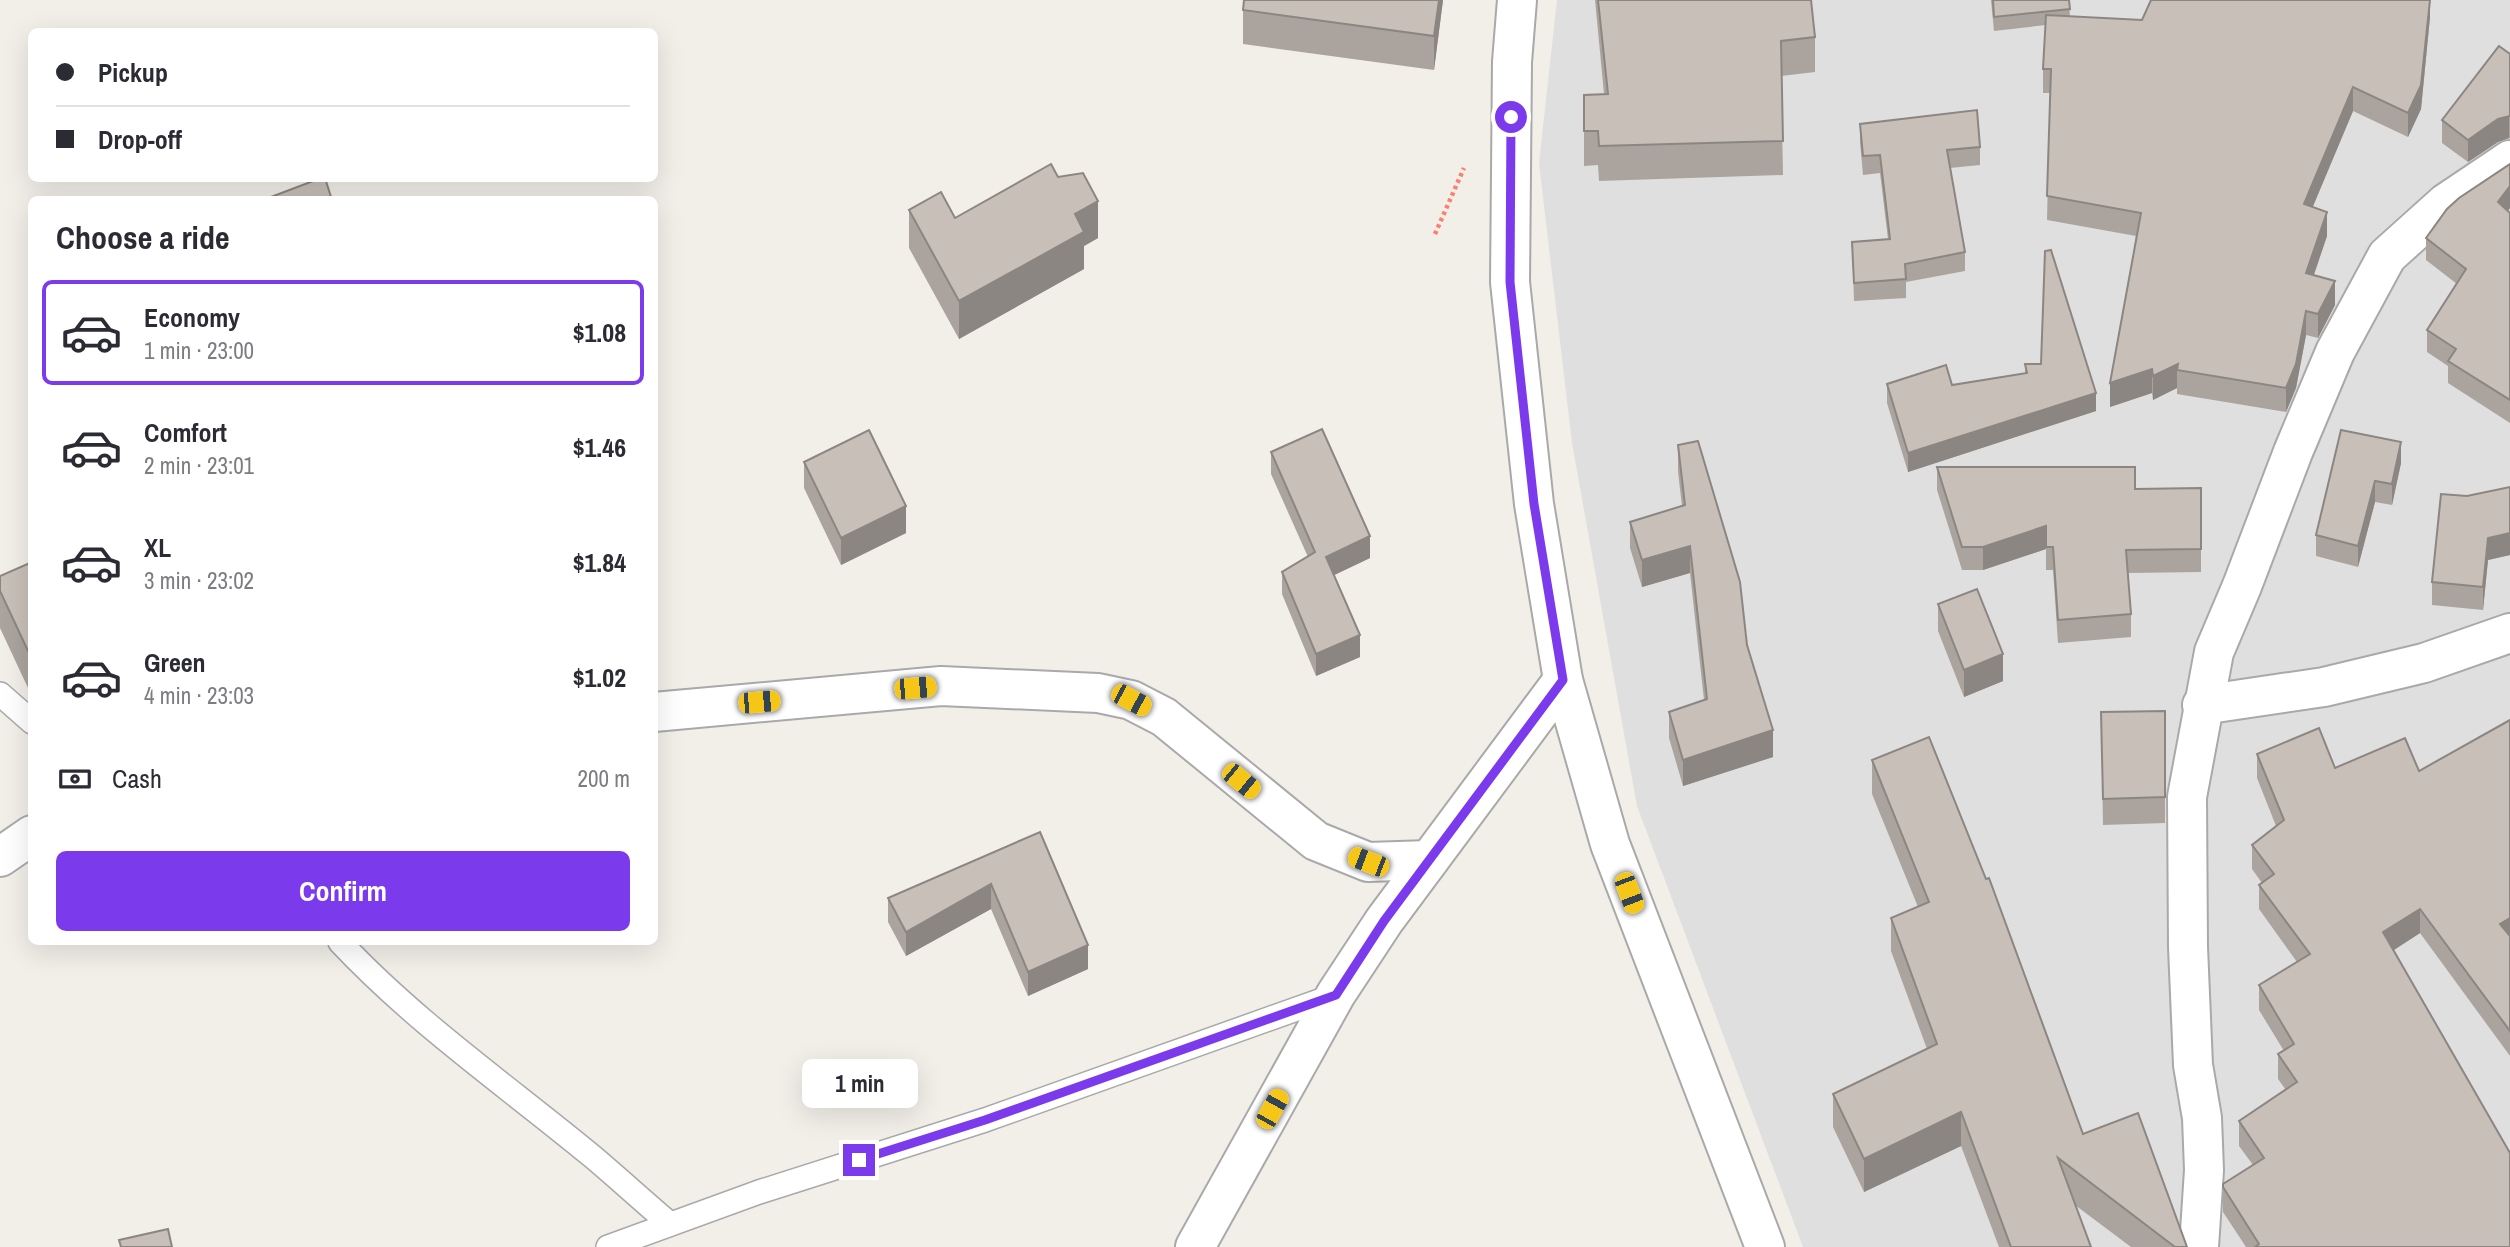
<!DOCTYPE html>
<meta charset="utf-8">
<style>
body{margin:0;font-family:"Archivo Narrow",sans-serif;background:#f2f2f3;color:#2b2b33;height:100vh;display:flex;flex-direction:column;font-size:26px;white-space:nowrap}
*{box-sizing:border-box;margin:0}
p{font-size:23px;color:#7c7c81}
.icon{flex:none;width:38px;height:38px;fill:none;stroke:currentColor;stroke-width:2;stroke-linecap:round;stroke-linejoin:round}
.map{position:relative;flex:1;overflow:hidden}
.side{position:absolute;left:28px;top:196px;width:630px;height:749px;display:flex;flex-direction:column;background:#fff;border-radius:10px;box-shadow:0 7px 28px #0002}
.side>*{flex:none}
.top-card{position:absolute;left:28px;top:28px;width:630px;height:154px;border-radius:10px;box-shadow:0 7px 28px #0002;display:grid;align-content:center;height:154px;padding:0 28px;background:#fff}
.end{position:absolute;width:32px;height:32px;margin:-16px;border:9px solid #7c3aed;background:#fff;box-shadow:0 0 0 4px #fff}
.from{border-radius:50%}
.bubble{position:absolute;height:49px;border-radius:10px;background:#fff;box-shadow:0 7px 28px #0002;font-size:23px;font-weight:800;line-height:49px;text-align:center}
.car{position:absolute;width:21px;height:42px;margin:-21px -10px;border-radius:9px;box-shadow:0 0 5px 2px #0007;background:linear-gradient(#f5c518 24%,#345 0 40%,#f5c518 0 76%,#345 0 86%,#f5c518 0)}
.top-card b{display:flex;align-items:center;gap:24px;height:66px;font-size:26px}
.top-card b+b{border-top:2px solid #e1e1e2}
.top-card i{width:18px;height:18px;background:#2b2b33}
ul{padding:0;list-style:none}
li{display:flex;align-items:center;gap:21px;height:105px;margin:0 14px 10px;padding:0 14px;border:4px solid transparent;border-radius:10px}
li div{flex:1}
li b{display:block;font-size:26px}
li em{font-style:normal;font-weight:800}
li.current{border-color:#7c3aed}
li>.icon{width:63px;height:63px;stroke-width:1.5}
h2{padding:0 28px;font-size:32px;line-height:84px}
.pay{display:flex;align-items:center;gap:18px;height:77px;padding:0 28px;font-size:26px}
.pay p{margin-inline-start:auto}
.cta{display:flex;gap:14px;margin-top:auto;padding:14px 28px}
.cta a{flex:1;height:80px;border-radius:10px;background:#7c3aed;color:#fff;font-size:28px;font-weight:800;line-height:80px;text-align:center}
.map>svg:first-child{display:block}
.residential{fill:#e0dfdf}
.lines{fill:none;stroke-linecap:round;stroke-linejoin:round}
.service-casing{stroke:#a9a9a9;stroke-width:26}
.minor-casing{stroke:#a9a9a9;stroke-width:42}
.tertiary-casing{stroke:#a9a9a9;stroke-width:42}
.path{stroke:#fa8072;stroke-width:4.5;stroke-dasharray:3.5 3.5;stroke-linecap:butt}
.service{stroke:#fff;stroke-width:23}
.minor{stroke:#fff;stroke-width:38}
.tertiary{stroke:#fff;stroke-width:38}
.wall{fill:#aba49e}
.shaded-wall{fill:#8b8681}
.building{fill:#c7bfb8;stroke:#8b8681;stroke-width:2}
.route{stroke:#7c3aed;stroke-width:9}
</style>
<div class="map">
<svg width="2510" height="1247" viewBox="0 0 2510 1247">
<rect width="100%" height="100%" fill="#f2efe9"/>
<polygon class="residential" points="1557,0 2510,0 2510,1247 1803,1247 1637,806 1572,443 1539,163"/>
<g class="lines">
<defs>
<g id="service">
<polyline points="0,694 32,722"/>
<path d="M340,942c76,81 167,144 253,215 26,22 51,45 77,67"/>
<polyline points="608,1247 759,1192 985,1120 1336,995"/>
</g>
<g id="minor">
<polyline points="2202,705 2324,687 2424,663 2510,633"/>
<polyline points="654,712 941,686 1098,693 1131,700 1164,717 1316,841 1368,862 1429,860"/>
<polyline points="0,857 32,835"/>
<polyline points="1195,1247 1336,994 1384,921 1563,680"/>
<polyline points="2199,1247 2204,1170 2202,1118 2193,1065 2188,947 2187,797 2214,652 2242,586 2293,452 2335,352 2387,256 2446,203 2510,160"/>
</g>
<polyline id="tertiary" points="1517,0 1512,62 1510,282 1534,504 1563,680 1610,844 1765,1247"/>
</defs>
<use href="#service" class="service-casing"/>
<use href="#minor" class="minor-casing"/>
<use href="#tertiary" class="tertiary-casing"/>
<polyline class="path" points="1435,234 1464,168"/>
<use href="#service" class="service"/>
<use href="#minor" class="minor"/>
<use href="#tertiary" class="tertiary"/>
</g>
<g class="wall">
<polygon points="1244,0 1443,0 1434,70 1243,44 1243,10"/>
<polygon points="1595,0 1811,0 1815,37 1815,72 1781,76 1783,175 1599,181 1598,165 1584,166 1584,95 1604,94"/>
<polygon points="1991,0 2069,0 2070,17 2142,20 2430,0 2430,17 2421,109 2408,137 2353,111 2312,207 2327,236 2314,275 2335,305 2318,338 2306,335 2296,388 2286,412 2177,394 2177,388 2153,400 2152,393 2110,407 2136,236 2047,220 2050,93 2043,93 2043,69 2046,25 1994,31"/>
<polygon points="2510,54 2510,138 2498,142 2468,162 2442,143 2442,120"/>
<polygon points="1860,124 1980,147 1980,165 1950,168 1965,252 1965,271 1906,282 1906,298 1854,301 1852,242 1888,239 1880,173 1863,175 1860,142"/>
<polygon points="2510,164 2510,208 2508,211 2510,213 2510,423 2448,383 2448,366 2427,352 2427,330 2457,284 2426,260 2426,238"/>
<polygon points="1058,177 1098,238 1084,246 1084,269 959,339 909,248 909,210 955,218"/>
<polygon points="2025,364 2096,411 1908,472 1887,403 1887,384 1952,385 2025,373"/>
<polygon points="2341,430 2401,463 2392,505 2375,502 2358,567 2316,556 2316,535"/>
<polygon points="1678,445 1747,645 1773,757 1683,786 1669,738 1669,712 1704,700 1690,573 1642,587 1630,548 1630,522 1682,506 1678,472"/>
<polygon points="1271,452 1370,558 1334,575 1360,657 1316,676 1282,594 1282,572 1308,557 1271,474"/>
<polygon points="804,462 906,533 841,565 804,488"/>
<polygon points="1937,467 2135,489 2201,488 2201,572 2128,573 2131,614 2131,637 2058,643 2053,570 2046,570 2046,549 1983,570 1962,570 1937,490"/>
<polygon points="2510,487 2510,555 2488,560 2483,610 2432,605 2432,582 2467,496"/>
<polygon points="32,562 32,687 28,688 0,628 0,576"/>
<polygon points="1938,604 2003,681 1964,697 1938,631"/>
<polygon points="2165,711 2165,823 2103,825 2101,712"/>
<polygon points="2510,720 2510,1056 2420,933 2394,950 2510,1247 2246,1247 2223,1212 2223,1184 2253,1165 2239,1146 2239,1121 2286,1090 2278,1079 2278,1054 2284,1051 2259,1010 2259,985 2297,962 2259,909 2259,885 2262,883 2252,869 2252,845 2276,826 2257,778 2257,754 2335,768 2419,771"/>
<polygon points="1872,760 2083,1134 2187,1247 2131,1247 2075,1205 2091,1247 1999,1247 1961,1146 1864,1192 1833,1127 1833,1094 1927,1049 1891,951 1891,918 1918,907 1872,794"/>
<polygon points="1040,832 1088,969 1028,996 991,909 906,956 888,922 888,898"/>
</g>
<g class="shaded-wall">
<polygon points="1439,0 1443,0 1434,70 1434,36"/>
<polygon points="2430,0 2430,17 2421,109 2408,137 2408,113"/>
<polygon points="2353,87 2353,111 2304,228 2304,204"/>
<polygon points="2509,116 2509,138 2498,142 2468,162 2468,140 2498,119"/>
<polygon points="2510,186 2510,208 2498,224 2498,202"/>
<polygon points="1098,201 1098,238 1084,246 1084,269 959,339 959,301 1075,214"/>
<polygon points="2327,212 2327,236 2306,297 2306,273"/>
<polygon points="2335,281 2335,305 2318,338 2318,314"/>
<polygon points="2306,311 2306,335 2296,388 2286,412 2286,388"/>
<polygon points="2178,364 2177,370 2177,388 2153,400 2153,376"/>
<polygon points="2152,369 2152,393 2110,407 2110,383"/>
<polygon points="2096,393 2096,411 1908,472 1908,453"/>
<polygon points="2401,442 2401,463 2392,505 2392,484"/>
<polygon points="2375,481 2375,502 2358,567 2358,546"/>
<polygon points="906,506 906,533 841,565 841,538"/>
<polygon points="2046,526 2046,549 1983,570 1983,547"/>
<polygon points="2510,533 2510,555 2488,560 2483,610 2483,587 2488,538"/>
<polygon points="1370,536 1370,558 1326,579 1326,557"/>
<polygon points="1690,546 1690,573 1642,587 1642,560"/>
<polygon points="1360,635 1360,657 1316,676 1316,654"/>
<polygon points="32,649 32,687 28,688 28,651"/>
<polygon points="2003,654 2003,681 1964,697 1964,670"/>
<polygon points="1773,730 1773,757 1683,786 1683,760"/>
<polygon points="991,884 991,909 906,956 906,932"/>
<polygon points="2420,909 2420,933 2383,957 2383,932"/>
<polygon points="2510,918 2510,943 2500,924"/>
<polygon points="1088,945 1088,969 1028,996 1028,972"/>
<polygon points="1961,1112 1961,1146 1864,1192 1864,1159"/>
</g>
<g class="building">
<polygon points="1244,0 1439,0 1434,36 1243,10"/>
<polygon points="1598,0 1811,0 1815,37 1781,41 1783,141 1599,146 1598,131 1584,131 1584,95 1608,94"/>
<polygon points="1993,0 2069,0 2070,9 1994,17"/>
<polygon points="2151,0 2430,0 2421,85 2408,113 2353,87 2304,204 2327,212 2306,273 2335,281 2318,314 2306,311 2296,364 2286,388 2177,370 2178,364 2153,376 2152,369 2110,383 2141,213 2047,196 2051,69 2043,69 2046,15 2142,20"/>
<polygon points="2499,46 2510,54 2510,116 2498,119 2468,140 2442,120"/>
<polygon points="1977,110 1980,147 1947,150 1965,252 1905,264 1906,279 1854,283 1852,242 1890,239 1880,155 1863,156 1860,124"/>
<polygon points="1051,164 1058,177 1083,173 1098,201 1075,214 1084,232 959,301 909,210 941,192 955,218"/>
<polygon points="2510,164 2510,186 2498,202 2510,213 2510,400 2448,361 2456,349 2427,330 2466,269 2426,238 2447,209 2459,198"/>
<polygon points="321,178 325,178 332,200 263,200"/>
<polygon points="2051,250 2096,393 1908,453 1887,384 1946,365 1952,385 2027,373 2025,364 2041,364 2045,251"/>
<polygon points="1322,429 1370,536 1326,557 1360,635 1316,654 1282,572 1315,552 1271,452"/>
<polygon points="869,430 906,506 841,538 804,462"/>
<polygon points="2341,430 2401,442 2392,484 2375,481 2358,546 2316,535"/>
<polygon points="1698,441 1740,582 1747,645 1773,730 1683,760 1669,712 1707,699 1690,546 1642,560 1630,522 1685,505 1678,445"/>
<polygon points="1937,467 2135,467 2135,489 2201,488 2201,549 2126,550 2131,614 2058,620 2053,547 2046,547 2046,526 1983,547 1962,547"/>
<polygon points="2510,487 2510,533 2488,538 2483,587 2432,582 2441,494 2467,496"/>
<polygon points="32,562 32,649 28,651 0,591 0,576"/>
<polygon points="1977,589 2003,654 1964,670 1938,604"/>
<polygon points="2165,711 2165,797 2103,799 2101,712"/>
<polygon points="2510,720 2510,918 2500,924 2510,936 2510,1031 2420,909 2383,932 2510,1153 2510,1247 2255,1247 2259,1244 2223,1187 2223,1184 2264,1158 2239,1121 2297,1082 2278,1054 2294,1044 2259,985 2310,954 2259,885 2274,874 2252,845 2284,820 2257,754 2319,728 2335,768 2405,738 2419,771"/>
<polygon points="1929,737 1986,879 1989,878 2083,1134 2138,1113 2187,1247 2175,1247 2058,1158 2091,1247 2011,1247 1961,1112 1864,1159 1833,1094 1937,1044 1891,918 1929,902 1872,760"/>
<polygon points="1040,832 1088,945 1028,972 991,884 906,932 888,898"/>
<polygon points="168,1229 172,1247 121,1247 119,1240"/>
</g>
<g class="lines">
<polyline class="route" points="859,1160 985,1120 1336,995 1384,921 1563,680 1534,504 1510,282 1511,117"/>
</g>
</svg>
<i class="end from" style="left:1511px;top:117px"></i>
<i class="end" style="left:859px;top:1160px"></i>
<div class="bubble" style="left:802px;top:1059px;width:116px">1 min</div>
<i class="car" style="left:915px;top:688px;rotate:85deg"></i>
<i class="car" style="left:1131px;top:700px;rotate:118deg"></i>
<i class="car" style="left:759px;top:702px;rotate:85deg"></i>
<i class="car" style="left:1241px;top:781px;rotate:129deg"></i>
<i class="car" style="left:1368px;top:862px;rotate:291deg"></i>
<i class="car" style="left:1629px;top:893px;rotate:159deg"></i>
<i class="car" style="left:1272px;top:1109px;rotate:29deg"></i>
<div class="top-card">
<b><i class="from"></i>Pickup</b>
<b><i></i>Drop-off</b>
</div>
<section class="side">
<h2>Choose a ride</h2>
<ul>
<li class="current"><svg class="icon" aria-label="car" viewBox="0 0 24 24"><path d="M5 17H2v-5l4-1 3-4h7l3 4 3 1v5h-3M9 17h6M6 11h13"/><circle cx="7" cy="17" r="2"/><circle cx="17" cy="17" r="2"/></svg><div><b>Economy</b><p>1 min · 23:00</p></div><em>$1.08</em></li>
<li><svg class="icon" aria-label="car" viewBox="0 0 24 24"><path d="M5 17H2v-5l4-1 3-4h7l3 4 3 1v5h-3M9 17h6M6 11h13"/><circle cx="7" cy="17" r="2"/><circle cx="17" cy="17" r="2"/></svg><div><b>Comfort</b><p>2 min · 23:01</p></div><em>$1.46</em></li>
<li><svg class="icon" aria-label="car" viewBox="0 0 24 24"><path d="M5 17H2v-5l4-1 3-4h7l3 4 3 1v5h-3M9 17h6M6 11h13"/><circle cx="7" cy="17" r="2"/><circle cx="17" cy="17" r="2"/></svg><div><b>XL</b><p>3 min · 23:02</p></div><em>$1.84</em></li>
<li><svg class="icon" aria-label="car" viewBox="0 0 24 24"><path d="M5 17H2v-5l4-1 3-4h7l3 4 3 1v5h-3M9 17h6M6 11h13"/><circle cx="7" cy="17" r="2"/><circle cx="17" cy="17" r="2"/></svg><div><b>Green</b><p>4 min · 23:03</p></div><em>$1.02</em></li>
</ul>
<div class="pay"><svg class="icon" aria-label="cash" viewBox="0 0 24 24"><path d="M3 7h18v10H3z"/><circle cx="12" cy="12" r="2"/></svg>Cash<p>200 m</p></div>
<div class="cta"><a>Confirm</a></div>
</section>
</div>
